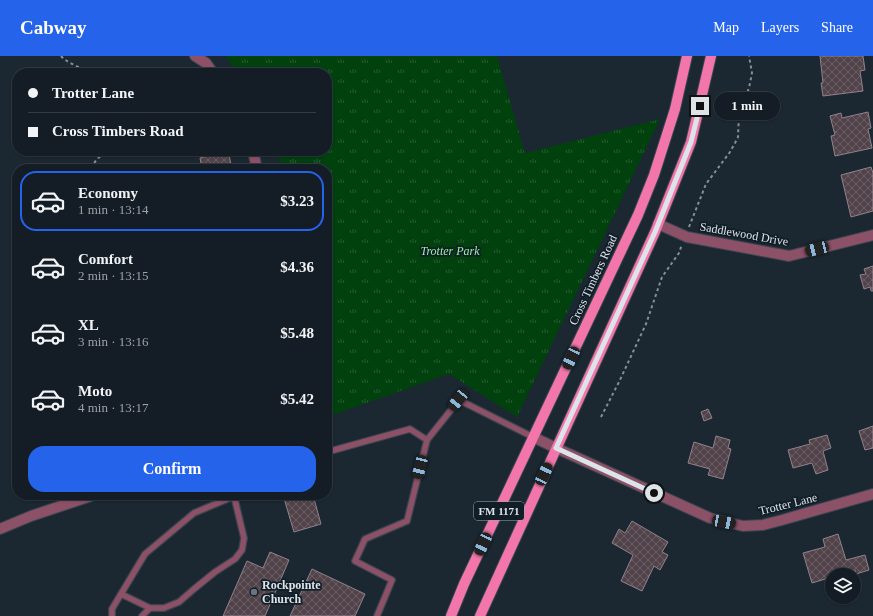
<!DOCTYPE html>
<meta charset="utf-8">
<style>
body{margin:0;font-family:Georgia,serif;background:#1d262d;color:#f1f3f6;height:100vh;display:flex;flex-direction:column;font-size:15px;white-space:nowrap}
*{box-sizing:border-box;margin:0}
p{font-size:13px;color:#9da2a7}
.icon{flex:none;width:22px;height:22px;fill:none;stroke:currentColor;stroke-width:2;stroke-linecap:round;stroke-linejoin:round}
.map{position:relative;flex:1;overflow:hidden}
.panel{position:absolute;left:12px;top:108px;width:320px;height:336px;display:flex;flex-direction:column;background:#141d25;border-radius:16px;box-shadow:0 1px 3px #0004,0 0 0 1px #333b42}
.panel>*{flex:none}
.hud{position:absolute;left:12px;top:12px;width:320px;height:88px;border-radius:16px;box-shadow:0 1px 3px #0004,0 0 0 1px #333b42;display:grid;align-content:center;height:88px;padding:0 16px;background:#141d25}
.tools{position:absolute;left:825px;top:512px;display:grid;gap:8px}
.tools a{display:grid;place-items:center;width:36px;height:36px;border-radius:50%;background:#141d25;box-shadow:0 1px 3px #0004,0 0 0 1px #333b42;font-size:20px}
.end{position:absolute;width:18px;height:18px;margin:-9px;border:5px solid #dce4ea;background:#111;box-shadow:0 0 0 2px #111}
.from{border-radius:50%}
.bubble{position:absolute;height:28px;border-radius:14px;background:#141d25;box-shadow:0 1px 3px #0004,0 0 0 1px #333b42;font-size:13px;font-weight:800;line-height:28px;text-align:center}
.car{position:absolute;width:12px;height:24px;margin:-12px -6px;border-radius:5px;box-shadow:0 0 3px 1px #0007;background:linear-gradient(#222 24%,#8ab4d8 0 40%,#222 0 76%,#8ab4d8 0 86%,#222 0)}
.hud b{display:flex;align-items:center;gap:14px;height:38px;font-size:15px}
.hud b+b{border-top:1px solid #333b42}
.hud i{width:10px;height:10px;background:#f1f3f6}
ul{padding:7px 0 0;list-style:none}
li{display:flex;align-items:center;gap:12px;height:60px;margin:0 8px 6px;padding:0 8px;border:2px solid transparent;border-radius:16px}
li div{flex:1}
li b{display:block;font-size:15px}
li em{font-style:normal;font-weight:800}
li.current{border-color:#2563eb}
li>.icon{width:36px;height:36px;stroke-width:1.5}
.action{display:flex;gap:8px;margin-top:auto;padding:8px 16px}
.action a{flex:1;height:46px;border-radius:16px;background:#2563eb;color:#fff;font-size:16px;font-weight:800;line-height:46px;text-align:center}
header{display:flex;align-items:center;gap:24px;box-sizing:border-box;height:56px;padding:0 20px;background:#2563eb;color:#fff}
header strong{font-size:19px}
nav{display:flex;gap:22px;margin-inline-start:auto;font-size:14px}
.map>svg:first-child{display:block}
.park{fill:url(#park-tufts)}
.building{fill:url(#building-cross-hatch);stroke:#92818a}
.lines{fill:none;stroke-linecap:round;stroke-linejoin:round}
.service-casing{stroke:#3a454f;stroke-width:8}
.minor-casing{stroke:#3a454f;stroke-width:12}
.primary-casing{stroke:#3a454f;stroke-width:12}
.path{stroke:#858f96;stroke-width:2;stroke-dasharray:3 3;stroke-linecap:butt}
.service{stroke:#8c5067;stroke-width:5.5}
.minor{stroke:#8c5067;stroke-width:10}
.primary{stroke:#f276a9;stroke-width:10}
.route{stroke:#dce4ea;stroke-width:5}
.worship-dot{fill:#6b7280;stroke:#111d27;stroke-width:1.5}
.labels{text-anchor:middle;stroke-width:3.5;stroke-linejoin:round;paint-order:stroke}
.shield{fill:#111d27;stroke:#9fa8b0;stroke-width:1}
.shield-label{font-size:11px;font-weight:bold;fill:#dce4ea}
.street-label{font-size:12px;fill:#dce4ea;stroke:#111d27}
.park-label{font-size:12px;font-style:italic;fill:#94f99a;stroke:#111d27}
.poi-label{font-size:12px;font-weight:bold;fill:#dce4ea;stroke:#111d27;text-anchor:start}
</style>
<header>
<strong>Cabway</strong>
<nav><a>Map</a><a>Layers</a><a>Share</a></nav>
</header>
<div class="map">
<svg width="873" height="560" viewBox="0 0 873 560">
<defs>
<pattern id="park-tufts" width="24" height="20" patternUnits="userSpaceOnUse"><rect width="24" height="20" fill="#00410d"/><path d="M3 7l-1-3M5 7V3M7 7l1-3M15 17l-1-3M17 17v-4M19 17l1-3" fill="none" stroke="#255c30"/></pattern>
<pattern id="building-cross-hatch" width="8" height="8" patternUnits="userSpaceOnUse"><rect width="8" height="8" fill="#52434b"/><path d="M0 0l8 8M0 8l8-8" fill="none" stroke="#6a5e65"/></pattern>
</defs>
<rect width="100%" height="100%" fill="#1b2731"/>
<polygon class="park" points="225,0 497,0 525,97 660,63 517,361 449,318 327,361 327,113 283,113 277,95 327,95 327,17 239,17"/>
<g class="building">
<polygon points="820,0 863,0 865,14 860,15 863,35 823,40 821,27 823,27"/>
<polygon points="868,56 871,72 868,73 872,92 835,100 831,80 835,79 830,60 841,57 842,62"/>
<polygon points="228,95 232,113 202,113 200,102"/>
<polygon points="871,111 873,117 873,155 851,161 841,119"/>
<polygon points="873,210 873,235 871,235 870,231 864,233 860,219 866,218 864,213"/>
<polygon points="708,353 712,362 704,365 701,356"/>
<polygon points="873,370 873,392 865,394 859,375"/>
<polygon points="827,379 831,392 823,395 828,414 816,418 812,407 793,412 788,394 810,388 809,384"/>
<polygon points="716,380 730,384 728,392 731,393 723,423 708,419 710,413 688,407 694,386 713,392"/>
<polygon points="283,439 313,439 321,468 294,476"/>
<polygon points="632,465 668,486 662,496 668,499 660,514 654,510 642,535 621,525 633,499 612,487 619,473 625,477"/>
<polygon points="838,478 846,504 865,499 869,514 856,518 855,514 838,519 832,519 832,521 812,527 803,497 825,491 823,483"/>
<polygon points="270,496 289,504 265,560 223,560 247,505 263,512"/>
<polygon points="312,513 365,538 355,560 290,560"/>
</g>
<g class="lines">
<defs>
<g id="service">
<polyline points="327,396 410,373 427,384 459,344 533,381"/>
<polyline points="121,538 150,552"/>
<polyline points="112,560 112,553 145,498 194,457 237,439"/>
<polyline points="142,560 150,552 164,552 179,546 194,533 215,516 235,503 242,494 244,482 234,440"/>
<polyline points="377,560 392,524 355,505 365,483 407,465 427,384"/>
</g>
<g id="minor">
<polyline points="195,0 206,7 213,17"/>
<polyline points="253,95 257,113"/>
<polyline points="658,168 687,181 789,200 873,179"/>
<polyline points="533,381 556,392 710,462 743,470 763,469 782,464 873,438"/>
<polyline points="0,473 31,460 94,439"/>
</g>
<g id="primary">
<polyline points="451,560 464,528 638,159 654,119 675,53 687,0"/>
<polyline points="480,560 655,176 691,86 711,0"/>
</g>
</defs>
<use href="#service" class="service-casing"/>
<use href="#minor" class="minor-casing"/>
<use href="#primary" class="primary-casing"/>
<g class="path">
<path d="M61,0c7,8 19,10 27,17"/>
<path d="M93,113c0,-9 8,-13 14,-18"/>
<polyline points="689,171 706,128 730,96 735,87 738,81 739,58 749,32 752,17 749,0"/>
<polyline points="601,361 619,326 646,268 662,221 679,197 682,188"/>
</g>
<use href="#service" class="service"/>
<use href="#minor" class="minor"/>
<use href="#primary" class="primary"/>
</g>
<g class="lines">
<polyline class="route" points="654,437 556,392 655,176 691,86 700,50"/>
</g>
<circle class="worship-dot" cx="254" cy="536" r="4"/>
<g class="labels">
<rect class="shield" x="474" y="446" width="50" height="18" rx="3"/>
<g class="shield-label">
<text x="499" y="459">FM 1171</text>
</g>
<g class="street-label">
<text transform="translate(744 178) rotate(10)" y="4">Saddlewood Drive</text>
<text transform="translate(593 224) rotate(-65)" y="4">Cross Timbers Road</text>
<text transform="translate(788 448) rotate(-14)" y="4">Trotter Lane</text>
</g>
<g class="park-label">
<text x="450" y="199">Trotter Park</text>
</g>
<g class="poi-label">
<text x="262" y="533">Rockpointe<tspan x="262" dy="14">Church</tspan></text>
</g>
</g>
</svg>
<div class="tools">
<a><svg class="icon" aria-label="layers" viewBox="0 0 24 24"><path d="M12 4l9 5-9 5-9-5zM3 14l9 5 9-5"/></svg></a>
</div>
<i class="end from" style="left:654px;top:437px"></i>
<i class="end" style="left:700px;top:50px"></i>
<div class="bubble" style="left:714px;top:36px;width:66px">1 min</div>
<i class="car" style="left:817px;top:193px;rotate:256deg"></i>
<i class="car" style="left:571px;top:302px;rotate:205deg"></i>
<i class="car" style="left:458px;top:344px;rotate:219deg"></i>
<i class="car" style="left:420px;top:411px;rotate:194deg"></i>
<i class="car" style="left:544px;top:418px;rotate:25deg"></i>
<i class="car" style="left:724px;top:466px;rotate:101deg"></i>
<i class="car" style="left:483px;top:488px;rotate:205deg"></i>
<div class="hud">
<b><i class="from"></i>Trotter Lane</b>
<b><i></i>Cross Timbers Road</b>
</div>
<section class="panel">
<ul>
<li class="current"><svg class="icon" aria-label="car" viewBox="0 0 24 24"><path d="M5 17H2v-5l4-1 3-4h7l3 4 3 1v5h-3M9 17h6M6 11h13"/><circle cx="7" cy="17" r="2"/><circle cx="17" cy="17" r="2"/></svg><div><b>Economy</b><p>1 min · 13:14</p></div><em>$3.23</em></li>
<li><svg class="icon" aria-label="car" viewBox="0 0 24 24"><path d="M5 17H2v-5l4-1 3-4h7l3 4 3 1v5h-3M9 17h6M6 11h13"/><circle cx="7" cy="17" r="2"/><circle cx="17" cy="17" r="2"/></svg><div><b>Comfort</b><p>2 min · 13:15</p></div><em>$4.36</em></li>
<li><svg class="icon" aria-label="car" viewBox="0 0 24 24"><path d="M5 17H2v-5l4-1 3-4h7l3 4 3 1v5h-3M9 17h6M6 11h13"/><circle cx="7" cy="17" r="2"/><circle cx="17" cy="17" r="2"/></svg><div><b>XL</b><p>3 min · 13:16</p></div><em>$5.48</em></li>
<li><svg class="icon" aria-label="car" viewBox="0 0 24 24"><path d="M5 17H2v-5l4-1 3-4h7l3 4 3 1v5h-3M9 17h6M6 11h13"/><circle cx="7" cy="17" r="2"/><circle cx="17" cy="17" r="2"/></svg><div><b>Moto</b><p>4 min · 13:17</p></div><em>$5.42</em></li>
</ul>
<div class="action"><a>Confirm</a></div>
</section>
</div>
